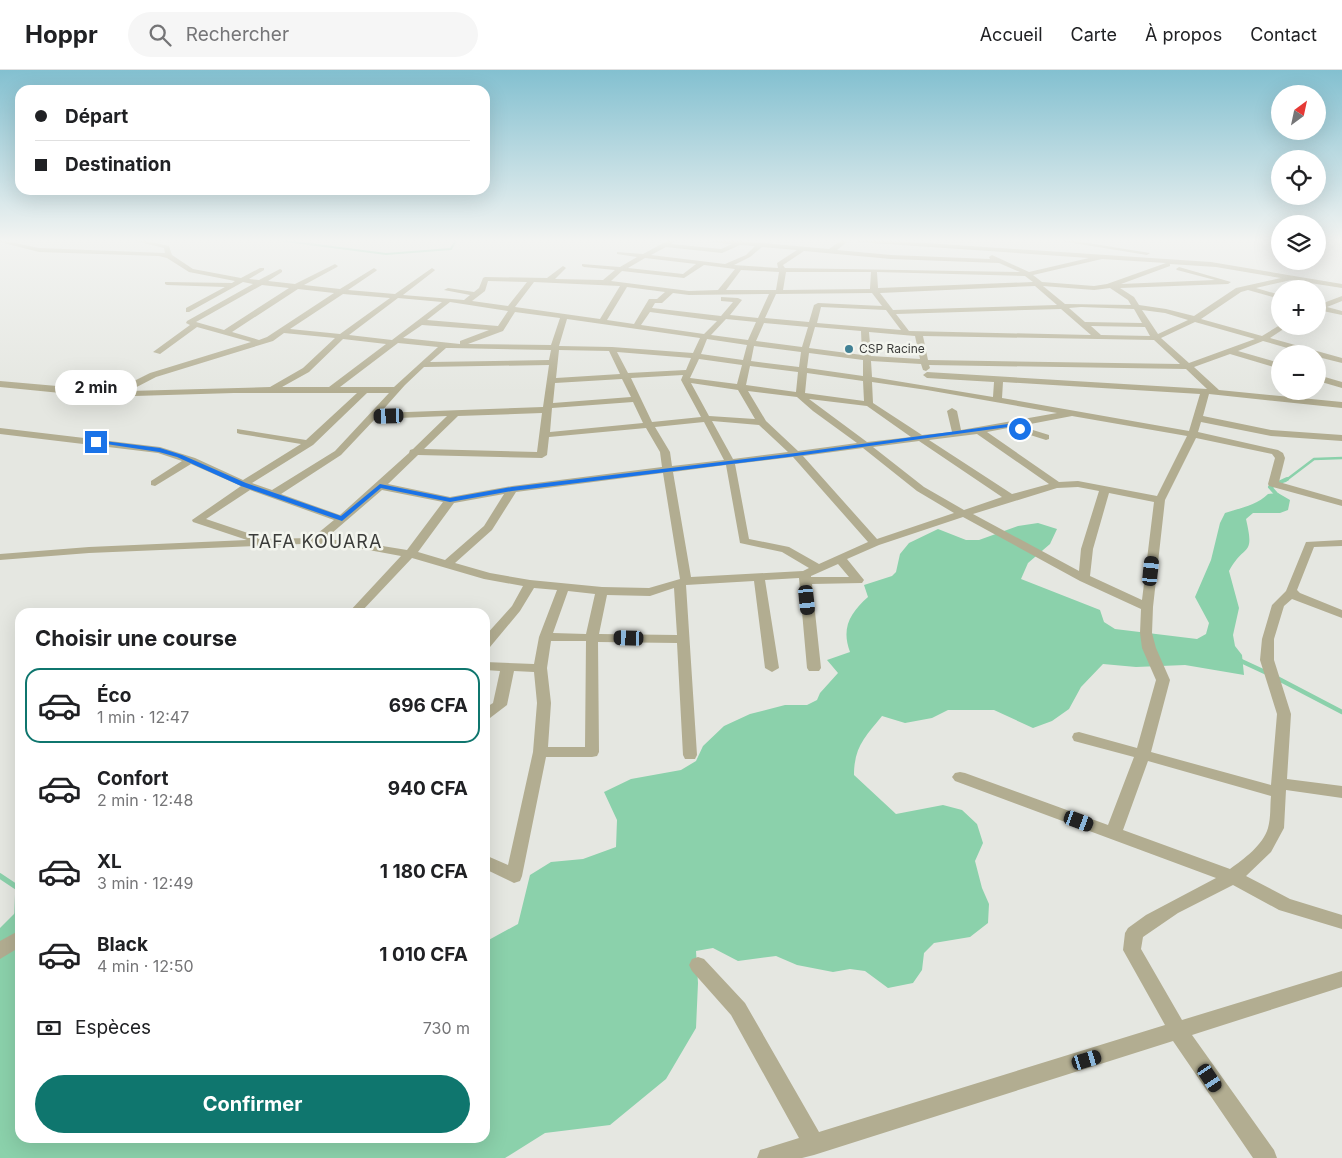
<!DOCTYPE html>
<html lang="fr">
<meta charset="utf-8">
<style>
body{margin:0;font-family:Inter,sans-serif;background:#f6f6f6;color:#202124;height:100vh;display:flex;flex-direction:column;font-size:19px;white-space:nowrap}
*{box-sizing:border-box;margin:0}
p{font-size:16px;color:#757577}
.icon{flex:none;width:28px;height:28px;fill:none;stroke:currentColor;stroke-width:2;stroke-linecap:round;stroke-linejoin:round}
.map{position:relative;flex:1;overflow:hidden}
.drawer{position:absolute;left:15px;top:538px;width:475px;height:535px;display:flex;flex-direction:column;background:#fff;border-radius:15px;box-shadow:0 5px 20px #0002}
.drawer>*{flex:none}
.hud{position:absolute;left:15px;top:15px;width:475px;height:110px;border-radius:15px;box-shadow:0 5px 20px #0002;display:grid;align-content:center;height:110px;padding:0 20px;background:#fff}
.needle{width:32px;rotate:33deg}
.buttons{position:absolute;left:1271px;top:15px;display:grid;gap:10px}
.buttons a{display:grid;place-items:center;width:55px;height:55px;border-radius:50%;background:#fff;box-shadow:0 5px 20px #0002;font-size:25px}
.end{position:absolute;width:22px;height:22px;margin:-11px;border:6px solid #1a73e8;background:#fff;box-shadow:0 0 0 2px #fff}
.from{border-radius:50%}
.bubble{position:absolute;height:35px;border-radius:18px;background:#fff;box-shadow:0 5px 20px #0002;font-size:16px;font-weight:700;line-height:35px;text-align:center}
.car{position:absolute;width:15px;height:30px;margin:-15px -8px;border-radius:6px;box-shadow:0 0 4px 1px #0007;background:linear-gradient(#222 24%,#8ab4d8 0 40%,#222 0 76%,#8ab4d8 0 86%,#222 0)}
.hud b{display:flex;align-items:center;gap:18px;height:48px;font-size:19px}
.hud b+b{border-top:1px solid #e0e0e0}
.hud i{width:12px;height:12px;background:#202124}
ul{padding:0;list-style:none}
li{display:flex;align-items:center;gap:15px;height:75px;margin:0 10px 8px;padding:0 10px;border:2px solid transparent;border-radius:15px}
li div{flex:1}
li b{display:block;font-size:19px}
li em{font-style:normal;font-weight:700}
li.selected{border-color:#0f766e}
li>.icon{width:45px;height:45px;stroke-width:1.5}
h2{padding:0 20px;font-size:22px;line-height:60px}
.pay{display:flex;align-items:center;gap:12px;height:55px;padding:0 20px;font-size:19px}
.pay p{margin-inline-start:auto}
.action{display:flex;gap:10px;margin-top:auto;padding:10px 20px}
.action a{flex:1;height:58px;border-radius:30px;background:#0f766e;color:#fff;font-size:20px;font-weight:700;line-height:58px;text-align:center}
header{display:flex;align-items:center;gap:30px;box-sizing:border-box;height:70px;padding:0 25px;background:#fff;border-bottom:1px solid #e0e0e0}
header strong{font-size:24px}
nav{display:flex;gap:28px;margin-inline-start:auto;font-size:18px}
.search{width:350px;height:45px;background:#f6f6f6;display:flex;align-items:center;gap:12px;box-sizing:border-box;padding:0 18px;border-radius:28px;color:#757577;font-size:19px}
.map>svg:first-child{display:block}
.water{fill:#8bd1ab}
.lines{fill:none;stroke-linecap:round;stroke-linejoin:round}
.stream-far4{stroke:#8bd1ab;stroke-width:2}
.stream-far3{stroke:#8bd1ab;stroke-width:2.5}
.stream-far2{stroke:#8bd1ab;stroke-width:4}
.stream-far1{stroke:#8bd1ab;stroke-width:4.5}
.stream{stroke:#8bd1ab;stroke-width:5.5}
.street{fill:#b2ad91;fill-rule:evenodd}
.route{fill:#1a73e8}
.poi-dot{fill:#418195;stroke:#f3f5ee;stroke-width:2}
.labels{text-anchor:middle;stroke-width:5;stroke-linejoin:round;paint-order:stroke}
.far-poi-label{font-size:12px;fill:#3b3c3a;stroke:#f3f5ee;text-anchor:start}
.quarter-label{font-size:18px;letter-spacing:1px;fill:#3b3c3a;stroke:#f3f5ee}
</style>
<header>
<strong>Hoppr</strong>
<div class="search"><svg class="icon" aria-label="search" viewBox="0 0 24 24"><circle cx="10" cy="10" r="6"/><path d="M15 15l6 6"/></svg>Rechercher</div>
<nav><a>Accueil</a><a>Carte</a><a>À propos</a><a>Contact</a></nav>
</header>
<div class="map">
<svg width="1342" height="1088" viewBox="0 0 1342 1088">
<rect width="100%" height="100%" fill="#e5e7e1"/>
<path class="water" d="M1278,423l12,7 -2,10 -8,3h-27l-7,6c9,39 -1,23 -17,52l10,37 -6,27 2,11 7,9 2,20 -59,-10 -49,2 -33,-3 -22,23 -12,22 -17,12 -19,7 -39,-18h-46l-16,8 -27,5 -23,-7c-17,21 -28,31 -28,59l42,39 47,-9 19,5 15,14 6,19 -8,18 7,27 7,16 -1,19 -18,14 -36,6 -10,10 -2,17 -9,13 -25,5 -23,-17 -15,-2 -17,3 -36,-7 -21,-9 -38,5 -25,-13 -17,3 2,32 -2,45 -30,51 -56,46 -65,8 -40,25h-505v-230l20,-20v230h465v-196l33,-18 12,-49 21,-13 32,-3 33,-12 1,-27 -13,-28 27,-13 50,-9 15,-9 7,-15 21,-20 26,-12 35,-9h22l10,-5 3,-7 18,-20 -11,-13 23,-8c-9,-24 0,-39 18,-55l-4,-12 28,-9 4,-4 4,-18 9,-11 29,-14 28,11h13l39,-14 20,-3 19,6 -7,15 -22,19 -7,16 79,31 4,12 11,7 82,10 9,-5 3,-11 -14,-26 16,-37 9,-37 5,-10c15,-5 32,-8 43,-19z"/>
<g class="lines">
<polyline class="stream-far4" points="278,170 386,184 451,179 456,170"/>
<polyline class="stream-far3" points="1285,411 1314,389 1342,388"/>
<polyline class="stream-far2" points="1278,426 1270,417 1287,409"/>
<g class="stream-far1">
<polyline points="1239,590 1267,603"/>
<polyline points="1275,607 1342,642"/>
</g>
<polyline class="stream" points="0,806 18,818 17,844"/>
<g class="street">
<path d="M0,170l39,8 126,5 -1,-5 -32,-8h10l27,6 3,9 21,14 48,9 19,-10h4v2l-15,9 10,1 21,-11 2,1v2l-14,9 27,3 40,-20 3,2 -1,1 -33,18 36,4 34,-21 3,2 -1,1 -28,19 47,4 37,-26 3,2 -1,1 -31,24 61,5 6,-5 -26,-5 4,-2 26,4 5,-4 4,-10 2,-1 62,1 16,-12 3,2 -11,11 48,1 12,-10 -31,-3 -2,-1v-2l38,3 17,-10 -20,-3v-2l26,2 26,-14h7l-5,4 50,5 11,-5 -20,-2 -3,-2h20l100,9 13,-9h7l-12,10 54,5 99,4 -1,-2 3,-2 37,17 60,-14 -231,-16 -3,-2h26l330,22 131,22v4l-51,-8 -35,8 24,7v4l-32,-9 -7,2 -40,27 61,17 18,-11 8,1 -18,12 72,20v5l-24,-6v-3h-10l-45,-13 -25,10 42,12v6l-50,-15 -36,13 25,23 123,12v6l-133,-14 -6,22 68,14 71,5v6l-71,-5 -70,-14 -3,10 80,18 5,3 2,5 -6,24 63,18v6l-73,-20 -1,-2 7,-26 -3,-4 -76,-16 -31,62 -12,107 -1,26 4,15 14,32 -19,72 120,33 6,-71 -17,-54 2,-21 10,-34 14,-14 20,-49 36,-2v6l-28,1 -17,43 3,3 42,17v8l-50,-19 -8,7 -10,33v21l17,54 -4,65 55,7v12l-56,-8 -2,38 -13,24 -25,24 44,23 52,16v14l-63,-19 -46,-25 -55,28 -35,24 -2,12 41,71 160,-49v16l-150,48 82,115 3,8h-24l-80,-117 -359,114 -12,3h-45l3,-8 39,-12 -68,-123 -39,-44 -3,-6 3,-6 6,-2 6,2 41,44 74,129 346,-107 -42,-75 2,-17 3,-5 18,-13 70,-37 -261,-97 -3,-4 3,-4 5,-1 5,1 143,52 26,-68 -60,-16 -2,-4 2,-4 5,-1 58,16 19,-68 -14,-32 -2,-15 1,-24 -61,-28 -117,-64 -84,28 -32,14 17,21 -2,3 -50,1 9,84 -2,3h-10l-2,-3 -8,-90 -34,2 14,88 -7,4 -7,-4 -11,-87 -68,4 11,170 -2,4h-10l-2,-4 -6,-112 -79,-1 1,110 -2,4 -5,1h-46l-24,119 -2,5 -6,2 -29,-14v-14l23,10 25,-113 4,-49 -3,-31 -20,-1 -7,34 -17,13 -5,2v-12l8,-5 7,-32 -15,-1v-8l49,2 5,-27 18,-47 -23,-2 -14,23 -30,36 -5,1v-12l27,-30 11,-20 -39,-7 -72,-21 -51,54h-12l52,-56 -43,-8 -57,-4 -212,9 -89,7v-6l89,-7 158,-7 -54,-18 -1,-2 49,-34 -50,-22 -36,22 -4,-1v-4l31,-20 -24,-8 -158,-19v-6l160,19 35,11 48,22 58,-36 -61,-10 -3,-1v-4l69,11 51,-47h-123l-133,4 -101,-10v-6l114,10 36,-18 101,-31 -54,-15 -37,27 -7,-2 37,-27 -4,-2 1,-2 66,-37 -10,-2 -54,30h-3v-4l39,-21 -58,-2 -2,-1v-2l67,1 3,-2 -46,-9 -22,-14 -8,-2 -120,-4 -39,-10zM740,175l15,1 -9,9 -21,9 -74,-9 15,-8 56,6zM762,177l35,3 -20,13 1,5 -44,-3 16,-8zM804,181l87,8 108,4 21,9 -235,-4 -2,-3zM645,188l51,6 -13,10 -55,-6zM1102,189l64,4 -59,21 -13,2 -52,-4 -9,-7zM1170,194l46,3 65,11 -45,10 -42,28 -28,-7 -27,-4 -5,-8 -14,-9 108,-4 3,-2 -52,-15 -3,2 1,1 38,10 -94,4 49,-18zM704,195l31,4 -17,21 -29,1 -78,-10 11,-10 62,7zM741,200l38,2 -3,18h-50zM786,202h85l-1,17 -87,1zM877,202l148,4 8,6 -155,6zM488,211l39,1 -19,24 -36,-5 13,-10zM534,212l86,4 -20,33 -85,-12zM262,215l27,3 -65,42 -28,-8zM1035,216l22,19 -164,5 -13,-17zM1043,216l51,4 16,-2 18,12 3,5 -66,-1zM627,217l38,5 -8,7h-8l-15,25 -27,-4zM298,219l36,4 -67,44 -8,3 -27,-8zM673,223l16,2 80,-1 -11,24 -28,-3 12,-15 -4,-2 -17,-1v4l12,1 -12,14 -69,-8 3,-5h7zM872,223l10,13 -64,-3 -4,2 -5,17 -44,-4 11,-24zM343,224l47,4 -50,36 -50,-5zM398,228l44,4 -50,38 -43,-5zM450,232l58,9 -10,15 -71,-6zM821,237l65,3 15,20 -84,-7zM1081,237l53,2 8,14 -57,-1 -16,-14zM1061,239l30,26 -182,-4 -13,-17zM1142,240l23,3 23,7 -30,14zM515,242l45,6 -9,27 -83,-1 35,-13zM650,242l67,9 -13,13 -63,-9zM567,249l133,19 -7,15 -81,-6 -53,-1zM726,249l30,3 -8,18 -37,-5zM1195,252l60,17 -66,24 -28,-25zM764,253l44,4 -6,20 -46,-6zM422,255l67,5 -29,11v3l-57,-6zM1091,256l54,1 5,9 -49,-1zM815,257l46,4 1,24 -53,-7zM869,262l46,4 5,23 -49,-3zM284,263l51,5 -32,30 -33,19 -141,4 27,-14 117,-36zM923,266l231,4 26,24 -252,-4zM343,269l43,5 -57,43h-47l27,-15zM707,269l40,6 -4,15 -42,-6zM398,273l40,4 -44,40h-54zM754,276l47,6 -2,15 -48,-6zM446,278h5l100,2 -2,10 -119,2zM559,280l50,1 11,23 -64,4zM617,282l74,6 -5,12 -58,3zM809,283l54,7v16l-56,-8zM699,289l43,6 -5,19 -47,-6zM871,291l50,3 2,6 3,1 4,-3 -1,-3 257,4 21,20 -280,-17 -4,3 4,3 67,4 -1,15 -121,-20zM549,295l-6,42 -163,6 25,-28 19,-18zM750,296l48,6 -2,20 -50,-7zM807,303l56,8 1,20 -59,-8zM683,305l-2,5 20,37 -49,5 -21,-44zM622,309l9,18 -78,6 2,-20zM872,312l55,8 130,23 -96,17 -4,-19 -5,-3 -5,3 5,21 -30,3 -49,-32zM1003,312l197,12 -11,37 -187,-33zM691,313l47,7 17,29 -46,-3zM748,321l49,6 16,14 44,32 -59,8 -32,-30zM367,323h22l-54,58 -63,39 -20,-7 61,-38zM809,329l58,7 44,31 -44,5zM633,332l10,21 -93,9 2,-24zM542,343l-5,39 -113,-3 34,-33zM447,346l-34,33 -3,1 -1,3 -69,62 -59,-21 60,-39 34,-36zM1072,346l115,20 -30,60 -79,-15 -19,1 -72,-50 21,-4 38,12 3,-1v-4l-29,-9zM712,351l47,4 29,27 -55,7zM704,352l20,38 -52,6 -2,-14 -15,-25zM646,358l14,24 2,15 -150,19 -62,11 -62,-13 30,-29 124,3 5,-3 2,-18zM977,364l72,50 -37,10 -83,-54zM919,371l83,56 -38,13 -40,-23 -51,-40zM863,378l54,43 37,22 -77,26 -74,-83zM793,387l75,85 -49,22 -30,-17 -40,-8 -14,-75zM726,395l14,78 42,9 27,16 -6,3 -112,6 -18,-105zM663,403l17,106 -31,9 -47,-1 -72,-7 -40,-7 -35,-10 37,-33 24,-38zM1078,417l21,4 -18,58 -2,22 -106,-57 84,-26zM250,420l84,30 -22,18 -54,1 -1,-3 -51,-17zM382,420l61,12 -36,48 -49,-8 -33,-3zM1109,423l45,9 -12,98 -52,-24 3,-27zM504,424l-20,32 -39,34 -27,-8 36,-49zM838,494l11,13h-38v-1zM674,518l3,47 -78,-1 8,-39 43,1zM568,521l27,3 -9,40 -33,-1zM551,571h35l-1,106h-37l3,-44 -4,-35zM1148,691l123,35c-1,9 0,22 -3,32 -5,17 -24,31 -38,41l-107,-39z"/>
<polygon points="1055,170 1069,170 1150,183 1147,185"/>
<polygon points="1342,226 1342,231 1327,237 1342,241 1342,245 1318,240 1318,235"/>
<polygon points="1318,305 1342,312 1342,318 1318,311"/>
<polygon points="20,860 20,877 0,889 0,871"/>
</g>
</g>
<linearGradient id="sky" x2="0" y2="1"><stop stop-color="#83c0d0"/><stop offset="0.53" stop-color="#f3f4f2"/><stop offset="1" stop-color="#f3f4f2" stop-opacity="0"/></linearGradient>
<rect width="1342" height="322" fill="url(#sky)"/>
<polygon class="route" points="1008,354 1024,359 1020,361 1008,357 796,386 512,421 450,432 381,418 342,451 241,416 177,387 159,382 93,372 96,370 160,378 182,385 246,413 341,446 380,414 450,428 512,417 796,383"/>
<circle class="poi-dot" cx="849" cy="279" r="5"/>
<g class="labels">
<g class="far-poi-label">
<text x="859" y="283">CSP Racine</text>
</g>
<g class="quarter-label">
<text x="315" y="478">TAFA KOUARA</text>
</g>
</g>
</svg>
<div class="buttons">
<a><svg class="needle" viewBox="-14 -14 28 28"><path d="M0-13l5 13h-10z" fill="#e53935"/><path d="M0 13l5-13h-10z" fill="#757577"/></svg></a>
<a><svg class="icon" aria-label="locate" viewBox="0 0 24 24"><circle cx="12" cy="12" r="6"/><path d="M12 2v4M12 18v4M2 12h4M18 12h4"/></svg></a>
<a><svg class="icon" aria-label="layers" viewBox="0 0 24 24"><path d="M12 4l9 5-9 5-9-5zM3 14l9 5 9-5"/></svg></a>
<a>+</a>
<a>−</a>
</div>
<i class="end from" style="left:1020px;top:359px"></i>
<i class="end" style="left:96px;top:372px"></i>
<div class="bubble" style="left:55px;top:300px;width:82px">2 min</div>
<i class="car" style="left:389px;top:346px;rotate:268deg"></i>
<i class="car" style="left:1151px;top:501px;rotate:6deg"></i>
<i class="car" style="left:807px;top:530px;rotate:174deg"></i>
<i class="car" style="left:629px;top:568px;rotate:272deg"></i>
<i class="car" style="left:1079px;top:751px;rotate:110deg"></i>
<i class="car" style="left:1087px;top:990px;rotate:73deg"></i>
<i class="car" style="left:1210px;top:1008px;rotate:146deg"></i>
<div class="hud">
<b><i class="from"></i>Départ</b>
<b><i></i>Destination</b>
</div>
<section class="drawer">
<h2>Choisir une course</h2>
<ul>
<li class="selected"><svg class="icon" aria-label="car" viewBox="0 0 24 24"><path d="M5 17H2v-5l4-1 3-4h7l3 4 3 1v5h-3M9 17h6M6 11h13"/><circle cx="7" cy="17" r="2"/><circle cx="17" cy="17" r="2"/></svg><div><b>Éco</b><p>1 min · 12:47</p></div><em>696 CFA</em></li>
<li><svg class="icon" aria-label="car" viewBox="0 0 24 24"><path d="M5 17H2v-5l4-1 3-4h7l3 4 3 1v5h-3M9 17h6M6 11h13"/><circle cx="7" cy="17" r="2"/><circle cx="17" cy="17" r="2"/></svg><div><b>Confort</b><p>2 min · 12:48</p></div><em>940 CFA</em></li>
<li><svg class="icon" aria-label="car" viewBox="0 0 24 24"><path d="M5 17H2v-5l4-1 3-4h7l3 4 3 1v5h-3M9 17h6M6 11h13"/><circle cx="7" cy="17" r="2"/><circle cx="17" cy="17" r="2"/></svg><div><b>XL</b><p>3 min · 12:49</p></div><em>1 180 CFA</em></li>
<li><svg class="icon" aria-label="car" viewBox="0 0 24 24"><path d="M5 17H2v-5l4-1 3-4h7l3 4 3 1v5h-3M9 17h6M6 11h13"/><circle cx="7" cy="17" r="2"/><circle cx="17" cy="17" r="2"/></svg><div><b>Black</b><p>4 min · 12:50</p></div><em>1 010 CFA</em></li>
</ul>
<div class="pay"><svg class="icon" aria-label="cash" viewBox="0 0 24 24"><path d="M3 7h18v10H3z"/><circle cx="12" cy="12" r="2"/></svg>Espèces<p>730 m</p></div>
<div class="action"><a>Confirmer</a></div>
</section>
</div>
